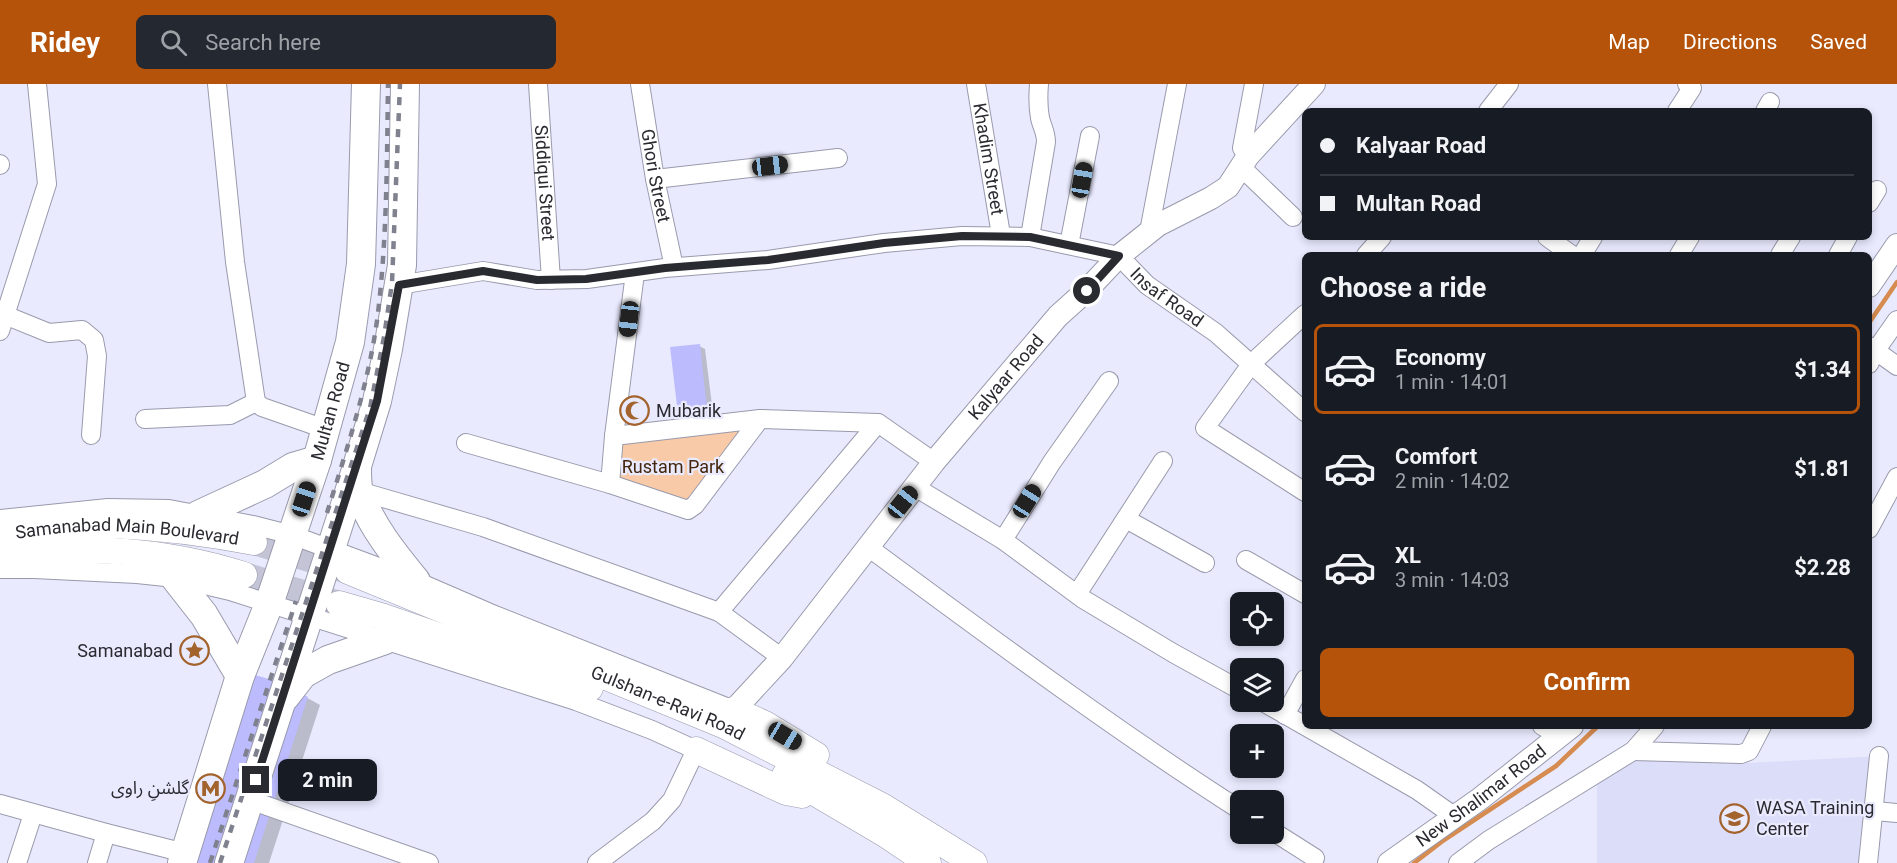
<!DOCTYPE html>
<meta charset="utf-8">
<style>
body{margin:0;font-family:Roboto,"Noto Sans Arabic",sans-serif;background:#242831;color:#f1f3f6;height:100vh;display:flex;flex-direction:column;font-size:22px;white-space:nowrap}
*{box-sizing:border-box;margin:0}
p{font-size:20px;color:#9ea1a6}
.icon{flex:none;width:33px;height:33px;fill:none;stroke:currentColor;stroke-width:2;stroke-linecap:round;stroke-linejoin:round}
.map{position:relative;flex:1;overflow:hidden}
.drawer{position:absolute;left:1302px;top:168px;width:570px;height:477px;display:flex;flex-direction:column;background:#171b24;border-radius:9px;box-shadow:0 3px 9px #0003}
.drawer>*{flex:none}
.hud{position:absolute;left:1302px;top:24px;width:570px;height:132px;border-radius:9px;box-shadow:0 3px 9px #0003;display:grid;align-content:center;height:132px;padding:0 18px;background:#171b24}
.fabs{position:absolute;left:1230px;top:508px;display:grid;gap:12px}
.fabs a{display:grid;place-items:center;width:54px;height:54px;border-radius:9px;background:#171b24;box-shadow:0 3px 9px #0003;font-size:30px}
.end{position:absolute;width:27px;height:27px;margin:-14px;border:8px solid #2a2a31;background:#fff;box-shadow:0 0 0 3px #fff}
.from{border-radius:50%}
.bubble{position:absolute;height:42px;border-radius:9px;background:#171b24;box-shadow:0 3px 9px #0003;font-size:20px;font-weight:700;line-height:42px;text-align:center}
.car{position:absolute;width:18px;height:36px;margin:-18px -9px;border-radius:8px;box-shadow:0 0 4px 2px #0007;background:linear-gradient(#222 24%,#8ab4d8 0 40%,#222 0 76%,#8ab4d8 0 86%,#222 0)}
.hud b{display:flex;align-items:center;gap:21px;height:57px;font-size:22px}
.hud b+b{border-top:2px solid #363941}
.hud i{width:15px;height:15px;background:#f1f3f6}
ul{padding:0;list-style:none}
li{display:flex;align-items:center;gap:18px;height:90px;margin:0 12px 9px;padding:0 6px;border:3px solid transparent;border-radius:9px}
li div{flex:1}
li b{display:block;font-size:22px}
li em{font-style:normal;font-weight:700}
li.selected{border-color:#b45309}
li>.icon{width:54px;height:54px;stroke-width:1.5}
h2{padding:0 18px;font-size:27px;line-height:72px}
.button{display:flex;gap:12px;margin-top:auto;padding:12px 18px}
.button a{flex:1;height:69px;border-radius:9px;background:#b45309;color:#fff;font-size:24px;font-weight:700;line-height:69px;text-align:center}
header{display:flex;align-items:center;gap:36px;box-sizing:border-box;height:84px;padding:0 30px;background:#b45309;color:#fff}
header strong{font-size:28px}
nav{display:flex;gap:33px;margin-inline-start:auto;font-size:21px}
.search{width:420px;height:54px;background:#242831;display:flex;align-items:center;gap:15px;box-sizing:border-box;padding:0 21px;border-radius:9px;color:#9ea1a6;font-size:22px}
.map>svg:first-child{display:block}
.built{fill:#dcddf8}
.green{fill:#f9caa7}
.shadow{fill:#0003}
.lines{fill:none;stroke-linecap:round;stroke-linejoin:round}
.stream{stroke:#d68c50;stroke-width:4.5}
.building{fill:#bbbbfe}
.secondary-tunnel{stroke:#c3c4d5;stroke-width:26;stroke-dasharray:26 13;stroke-linecap:butt}
.minor-casing{stroke:#999aac;stroke-width:20}
.tertiary-casing{stroke:#999aac;stroke-width:24}
.secondary-casing{stroke:#999aac;stroke-width:27}
.primary-casing{stroke:#999aac;stroke-width:30}
.minor{stroke:#fff;stroke-width:18}
.tertiary{stroke:#fff;stroke-width:22}
.secondary{stroke:#fff;stroke-width:26}
.primary{stroke:#fff;stroke-width:28}
.rail{stroke:#80818e;stroke-width:4.5;stroke-dasharray:8 8;stroke-linecap:butt}
.route{stroke:#2a2a31;stroke-width:8}
.labels{text-anchor:middle;stroke-width:4.5;stroke-linejoin:round;paint-order:stroke}
.street-label{font-size:18px;fill:#2a2a31;stroke:#e9eafe}
.poi-label{font-size:18px;fill:#2a2a31;stroke:#e9eafe;text-anchor:start}
.park-label{font-size:18px;fill:#44260c;stroke:#e9eafe}
</style>
<header>
<strong>Ridey</strong>
<div class="search"><svg class="icon" aria-label="search" viewBox="0 0 24 24"><circle cx="10" cy="10" r="6"/><path d="M15 15l6 6"/></svg>Search here</div>
<nav><a>Map</a><a>Directions</a><a>Saved</a></nav>
</header>
<div class="map">
<svg width="1897" height="779" viewBox="0 0 1897 779">
<rect width="100%" height="100%" fill="#e9eafe"/>
<polygon class="built" points="1633,667 1746,669 1750,679 1879,672 1868,779 1597,779 1597,689"/>
<polygon class="green" points="760,335 695,421 610,400 617,352"/>
<g class="shadow">
<polygon points="699,262 705,265 713,329 686,332 680,329"/>
<polygon points="293,606 320,621 269,779 186,779"/>
</g>
<g class="lines">
<g class="stream">
<polyline points="1869,239 1897,198"/>
<polyline points="1414,779 1444,756 1556,682 1598,642"/>
</g>
</g>
<g class="building">
<polygon points="700,260 707,326 678,330 670,263"/>
<polygon points="255,591 279,598 308,613 254,779 185,779"/>
</g>
<g class="lines">
<g class="secondary-tunnel">
<polyline points="254,458 345,486"/>
<polyline points="244,491 336,519"/>
</g>
<defs>
<g id="minor">
<polyline points="217,0 235,178 256,318 262,323 325,345"/>
<path id="s1" d="M538,0l13,196"/>
<path id="s2" d="M640,0l15,95 19,88"/>
<path id="s3" d="M976,0l25,151"/>
<polyline points="1488,27 1509,0"/>
<polyline points="1677,27 1692,4 1687,0"/>
<polyline points="1765,27 1770,18"/>
<polyline points="1248,72 1242,64 1254,0"/>
<polyline points="0,81 0,80"/>
<polyline points="1241,83 1293,133"/>
<polyline points="655,95 838,74"/>
<polyline points="1869,119 1877,106"/>
<polyline points="1149,148 1177,0"/>
<path d="M1030,153l16,-95c0,-10 -4,-15 -6,-24 -2,-11 -2,-22 -1,-34"/>
<polyline points="1547,153 1572,171"/>
<polyline points="1069,161 1090,52"/>
<polyline points="1366,171 1382,153"/>
<polyline points="1582,171 1593,153"/>
<polyline points="1679,171 1690,153"/>
<polyline points="1780,171 1791,153"/>
<polyline points="1838,171 1848,153"/>
<path id="s4" d="M399,201l84,-14 54,9 50,-1 78,-11 103,-8 116,-17 78,-7 68,1 89,19 28,29 69,48 89,79"/>
<polyline points="0,229 49,249 82,246 94,256 97,272 91,351"/>
<polyline points="1305,230 1252,279 1205,344 1305,408"/>
<polyline points="0,247 47,100 37,0"/>
<polyline points="1869,262 1897,282"/>
<polyline points="1869,280 1876,266 1897,236"/>
<polyline points="145,335 230,331 256,318"/>
<polyline points="614,352 760,335 878,339 934,378"/>
<polyline points="466,359 610,400 688,426 695,421 760,335"/>
<polyline points="610,400 614,352 635,189"/>
<polyline points="915,403 1003,456 1083,515 1173,569 1240,606"/>
<polyline points="359,407 483,443 719,528 878,339"/>
<polyline points="0,435 108,424 169,425 253,441 292,451 416,497 490,529 734,626"/>
<polyline points="1126,435 1205,479"/>
<polyline points="1869,445 1897,393"/>
<polyline points="1003,456 1052,378 1109,297"/>
<path d="M868,463c122,90 244,181 372,263"/>
<polyline points="1246,476 1305,510"/>
<polyline points="0,485 34,485 137,490 175,494 230,507 576,617 652,646 696,666 672,716 653,737 597,779"/>
<polyline points="1077,510 1163,377"/>
<polyline points="719,528 782,574"/>
<polyline points="1263,618 1417,706 1454,732"/>
<polyline points="1285,631 1305,595"/>
<polyline points="1542,642 1561,652"/>
<polyline points="1633,667 1741,670 1749,667 1762,642"/>
<polyline points="250,716 429,779"/>
<polyline points="0,720 106,749 185,769"/>
<polyline points="1875,727 1897,729"/>
<polyline points="1274,748 1315,774"/>
<polyline points="17,779 33,730"/>
<polyline points="97,779 106,749"/>
<polyline points="1458,779 1489,756 1633,667 1655,642"/>
<polyline points="1868,779 1879,672"/>
</g>
<g id="tertiary">
<polyline points="1869,202 1897,161"/>
<path id="s5" d="M734,626l48,-52 152,-196 124,-146 29,-26 32,-34 39,-31 53,-27 17,-11 20,-31 66,-72"/>
<path id="s6" d="M1389,779l92,-65 91,-72"/>
</g>
<g id="secondary">
<path id="s7" d="M0,451c36,-5 74,-11 111,-10 48,2 96,8 143,17"/>
<path d="M0,467c88,-3 159,-3 244,24"/>
<path id="s8" d="M348,487l375,154 159,81 92,57"/>
<polyline points="339,520 384,533 590,604"/>
<polyline points="734,626 765,640 816,671"/>
<polyline points="696,666 786,708 802,711"/>
<polyline points="785,691 885,750 928,779"/>
</g>
<g id="primary">
<path d="M357,385c0,7 0,16 2,23 12,34 35,62 57,89"/>
<polyline points="198,431 265,400 293,383 317,376"/>
<polyline points="175,494 204,531 240,592"/>
<polyline points="285,613 303,590 328,576 385,556"/>
<path id="s9" d="M182,779l58,-187 29,-72 48,-144 33,-118 11,-78 5,-180"/>
<polyline points="229,779 346,418 377,317 388,265 402,181 405,0"/>
</g>
</defs>
<use href="#minor" class="minor-casing"/>
<use href="#tertiary" class="tertiary-casing"/>
<use href="#secondary" class="secondary-casing"/>
<use href="#primary" class="primary-casing"/>
<use href="#minor" class="minor"/>
<use href="#tertiary" class="tertiary"/>
<use href="#secondary" class="secondary"/>
<use href="#primary" class="primary"/>
<g class="rail">
<path d="M327,429c21,-68 45,-139 52,-209 8,-73 8,-147 9,-220"/>
<polyline points="210,779 296,517"/>
<polyline points="220,779 370,324 384,253 392,199 400,0"/>
</g>
</g>
<g class="lines">
<polyline class="route" points="256,696 377,317 399,201 483,187 537,196 586,195 665,184 768,176 884,159 962,152 1030,153 1119,172 1087,207"/>
</g>
<defs>
<symbol id="mosque-ring" viewBox="-11 -11 22 22"><circle r="9.5" fill="#e9eafe" stroke="#a3632d" stroke-width="1.5"/><path d="M3.5-4.9A6 6 0 1 0 3.5 4.9A5 5 0 1 1 3.5-4.9Z" fill="#a3632d"/></symbol>
<symbol id="sight-ring" viewBox="-11 -11 22 22"><circle r="9.5" fill="#e9eafe" stroke="#a3632d" stroke-width="1.5"/><path d="M0-6L1.8-2.2L6-1.7L2.9 1.2L3.7 5.4L0 3.3L-3.7 5.4L-2.9 1.2L-6-1.7L-1.8-2.2Z" fill="#a3632d"/></symbol>
<symbol id="metro-ring" viewBox="-11 -11 22 22"><circle r="9.5" fill="#e9eafe" stroke="#a3632d" stroke-width="1.5"/><path d="M-5.5 5V-5H-3L0 0L3-5H5.5V5H3V-.5L0 4L-3-.5V5Z" fill="#a3632d"/></symbol>
<symbol id="school-ring" viewBox="-11 -11 22 22"><circle r="9.5" fill="#e9eafe" stroke="#a3632d" stroke-width="1.5"/><path d="M0-5L7-2L0 1L-7-2ZM-4 1L0 2.5L4 1V4Q0 6-4 4Z" fill="#a3632d"/></symbol>
</defs>
<g fill-rule="evenodd">
<use href="#mosque-ring" x="618" y="310" width="33" height="33"/>
<use href="#sight-ring" x="178" y="550" width="33" height="33"/>
<use href="#metro-ring" x="194" y="688" width="33" height="33"/>
<use href="#school-ring" x="1718" y="718" width="33" height="33"/>
</g>
<g class="labels">
<g class="street-label">
<text dy="6" stroke="none"><textPath href="#s3" startOffset="76">Khadim Street</textPath></text>
<text dy="6" stroke="none"><textPath href="#s2" startOffset="93">Ghori Street</textPath></text>
<text dy="6" stroke="none"><textPath href="#s1" startOffset="99">Siddiqui Street</textPath></text>
<text dy="6" stroke="none"><textPath href="#s4" startOffset="790">Insaf Road</textPath></text>
<text dy="6" stroke="none"><textPath href="#s5" startOffset="430">Kalyaar Road</textPath></text>
<text dy="6" stroke="none"><textPath href="#s9" startOffset="476">Multan Road</textPath></text>
<text dy="6" stroke="none"><textPath href="#s7" startOffset="128">Samanabad Main Boulevard</textPath></text>
<text dy="6" stroke="none"><textPath href="#s8" startOffset="346">Gulshan-e-Ravi Road</textPath></text>
<text dy="6" stroke="none"><textPath href="#s6" startOffset="114">New Shalimar Road</textPath></text>
</g>
<g class="poi-label">
<text x="656" y="333">Mubarik</text>
<text x="173" y="573" text-anchor="end">Samanabad</text>
<text x="189" y="710" text-anchor="end">گلشنِ راوی</text>
<text x="1756" y="730">WASA Training<tspan x="1756" dy="21">Center</tspan></text>
</g>
<g class="park-label">
<text x="673" y="389">Rustam Park</text>
</g>
</g>
</svg>
<div class="fabs">
<a><svg class="icon" aria-label="locate" viewBox="0 0 24 24"><circle cx="12" cy="12" r="6"/><path d="M12 2v4M12 18v4M2 12h4M18 12h4"/></svg></a>
<a><svg class="icon" aria-label="layers" viewBox="0 0 24 24"><path d="M12 4l9 5-9 5-9-5zM3 14l9 5 9-5"/></svg></a>
<a>+</a>
<a>−</a>
</div>
<i class="end from" style="left:1087px;top:207px"></i>
<i class="end" style="left:256px;top:696px"></i>
<div class="bubble" style="left:278px;top:675px;width:99px">2 min</div>
<i class="car" style="left:770px;top:82px;rotate:83deg"></i>
<i class="car" style="left:1082px;top:96px;rotate:10deg"></i>
<i class="car" style="left:629px;top:235px;rotate:187deg"></i>
<i class="car" style="left:304px;top:415px;rotate:18deg"></i>
<i class="car" style="left:1027px;top:417px;rotate:32deg"></i>
<i class="car" style="left:903px;top:418px;rotate:39deg"></i>
<i class="car" style="left:785px;top:652px;rotate:121deg"></i>
<div class="hud">
<b><i class="from"></i>Kalyaar Road</b>
<b><i></i>Multan Road</b>
</div>
<section class="drawer">
<h2>Choose a ride</h2>
<ul>
<li class="selected"><svg class="icon" aria-label="car" viewBox="0 0 24 24"><path d="M5 17H2v-5l4-1 3-4h7l3 4 3 1v5h-3M9 17h6M6 11h13"/><circle cx="7" cy="17" r="2"/><circle cx="17" cy="17" r="2"/></svg><div><b>Economy</b><p>1 min · 14:01</p></div><em>$1.34</em></li>
<li><svg class="icon" aria-label="car" viewBox="0 0 24 24"><path d="M5 17H2v-5l4-1 3-4h7l3 4 3 1v5h-3M9 17h6M6 11h13"/><circle cx="7" cy="17" r="2"/><circle cx="17" cy="17" r="2"/></svg><div><b>Comfort</b><p>2 min · 14:02</p></div><em>$1.81</em></li>
<li><svg class="icon" aria-label="car" viewBox="0 0 24 24"><path d="M5 17H2v-5l4-1 3-4h7l3 4 3 1v5h-3M9 17h6M6 11h13"/><circle cx="7" cy="17" r="2"/><circle cx="17" cy="17" r="2"/></svg><div><b>XL</b><p>3 min · 14:03</p></div><em>$2.28</em></li>
</ul>
<div class="button"><a>Confirm</a></div>
</section>
</div>
